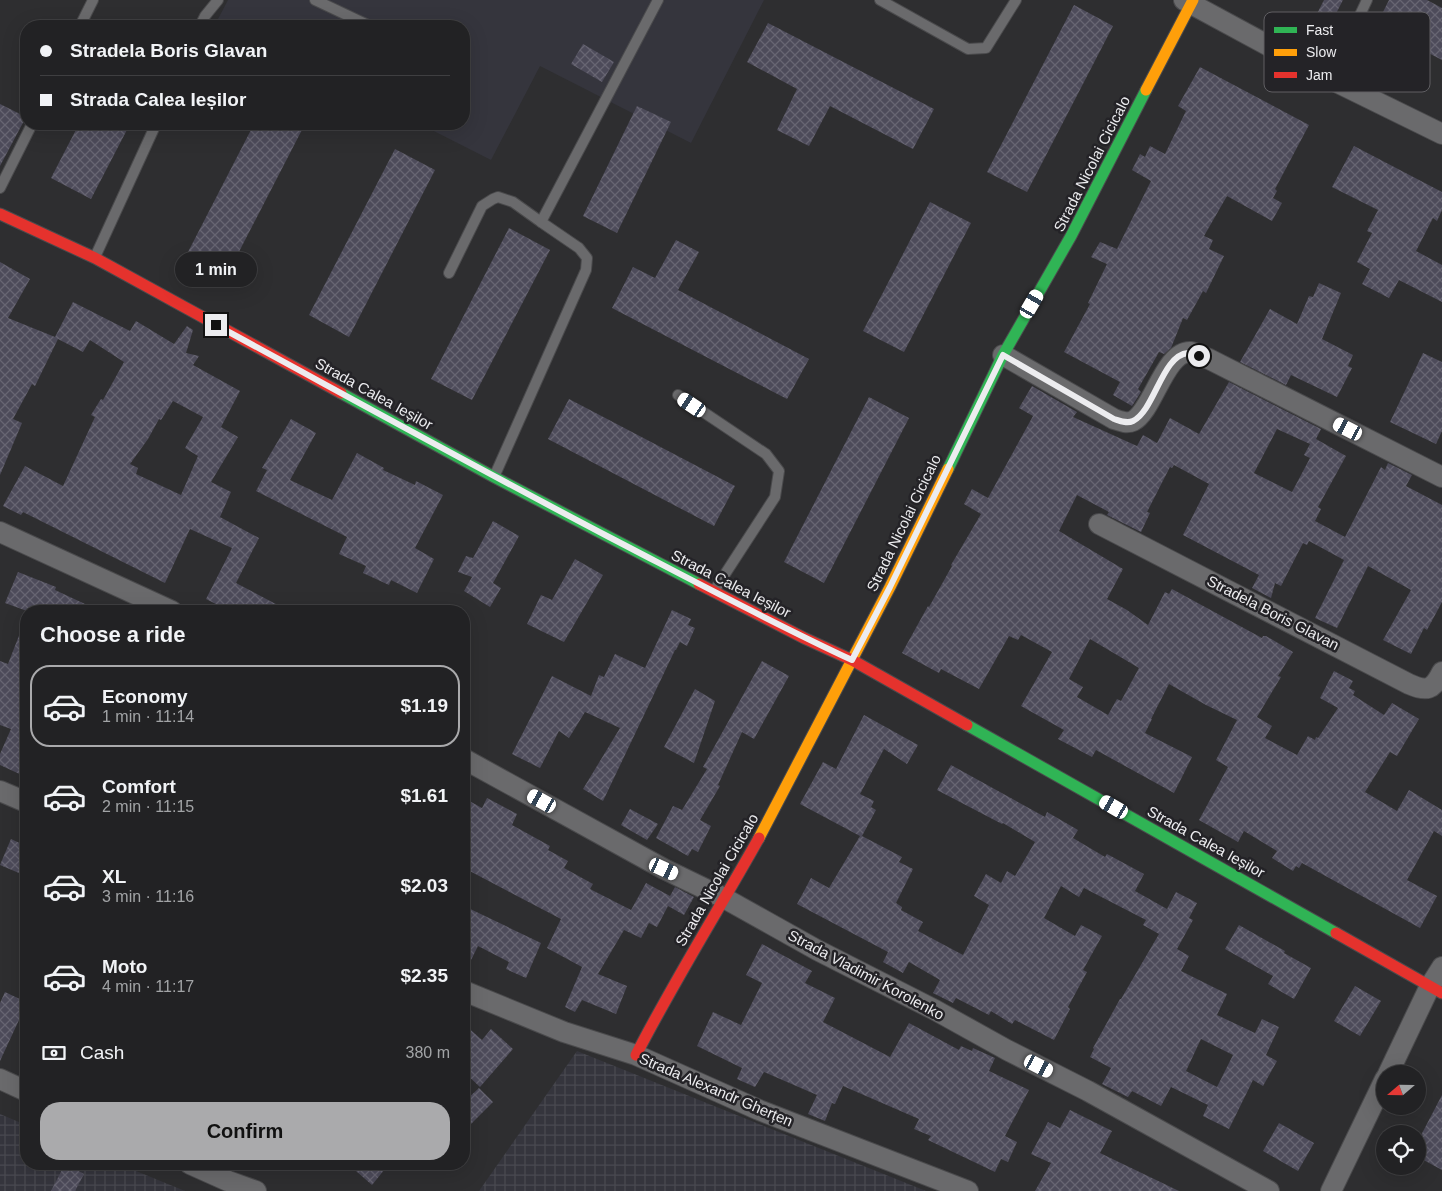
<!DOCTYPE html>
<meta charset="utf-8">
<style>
body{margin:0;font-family:Helvetica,sans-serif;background:#2e2f31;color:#f1f3f6;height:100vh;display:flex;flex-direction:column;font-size:19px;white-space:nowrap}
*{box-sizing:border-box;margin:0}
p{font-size:16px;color:#a2a4a6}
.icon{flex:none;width:28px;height:28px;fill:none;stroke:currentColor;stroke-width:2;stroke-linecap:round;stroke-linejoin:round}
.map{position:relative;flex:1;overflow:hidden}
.panel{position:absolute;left:20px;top:605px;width:450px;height:565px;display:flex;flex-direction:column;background:#222224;border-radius:20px;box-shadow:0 5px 20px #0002,0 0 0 1px #3f3f41}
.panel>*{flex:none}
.banner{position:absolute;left:20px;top:20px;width:450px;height:110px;border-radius:20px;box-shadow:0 5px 20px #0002,0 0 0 1px #3f3f41;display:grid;align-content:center;height:110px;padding:0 20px;background:#222224}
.needle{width:32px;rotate:250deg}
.buttons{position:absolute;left:1376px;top:1065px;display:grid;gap:10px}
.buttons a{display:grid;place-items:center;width:50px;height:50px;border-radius:50%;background:#222224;box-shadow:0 5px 20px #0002,0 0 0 1px #3f3f41;font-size:25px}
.end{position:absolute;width:22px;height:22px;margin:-11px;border:6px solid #ececef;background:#111;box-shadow:0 0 0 2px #111}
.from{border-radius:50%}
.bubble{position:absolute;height:35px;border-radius:18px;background:#222224;box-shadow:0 5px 20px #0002,0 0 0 1px #3f3f41;font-size:16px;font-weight:700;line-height:35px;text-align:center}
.car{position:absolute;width:15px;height:30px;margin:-15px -8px;border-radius:6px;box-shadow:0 0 4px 1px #0007;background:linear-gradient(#fff 24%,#345 0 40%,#fff 0 76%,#345 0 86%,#fff 0)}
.banner b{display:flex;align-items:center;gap:18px;height:48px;font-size:19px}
.banner b+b{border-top:1px solid #3f3f41}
.banner i{width:12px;height:12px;background:#f1f3f6}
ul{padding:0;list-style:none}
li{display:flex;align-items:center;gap:15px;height:82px;margin:0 10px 8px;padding:0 10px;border:2px solid transparent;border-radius:20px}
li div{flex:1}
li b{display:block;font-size:19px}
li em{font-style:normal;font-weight:700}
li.current{border-color:#aaaaac}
li>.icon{width:45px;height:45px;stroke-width:1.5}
h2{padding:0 20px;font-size:22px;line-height:60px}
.pay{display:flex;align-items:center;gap:12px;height:55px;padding:0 20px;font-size:19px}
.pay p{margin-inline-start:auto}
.action{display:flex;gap:10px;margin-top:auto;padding:10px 20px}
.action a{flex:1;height:58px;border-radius:20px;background:#aaaaac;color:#111;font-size:20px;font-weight:700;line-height:58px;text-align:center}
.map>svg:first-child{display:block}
.built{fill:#35353d}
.industrial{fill:url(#industrial-grid)}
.building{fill:url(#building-cross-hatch);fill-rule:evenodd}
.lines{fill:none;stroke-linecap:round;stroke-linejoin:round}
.lane-casing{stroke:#4a4a4c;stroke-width:12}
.street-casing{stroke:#4a4a4c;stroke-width:22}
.fast-casing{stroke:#4a4a4c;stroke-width:13}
.slow-casing{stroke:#4a4a4c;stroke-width:13}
.jam-casing{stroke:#4a4a4c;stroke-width:13}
.lane{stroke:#6a6a6c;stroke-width:10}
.street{stroke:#6a6a6c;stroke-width:20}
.fast{stroke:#30b455;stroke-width:11}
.slow{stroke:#ff9f0a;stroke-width:11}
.jam{stroke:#e5322d;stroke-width:11}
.route{stroke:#ececef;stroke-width:6}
.labels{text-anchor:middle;stroke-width:5;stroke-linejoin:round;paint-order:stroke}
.street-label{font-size:15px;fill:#ececef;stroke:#242327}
.key{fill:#242327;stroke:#605f63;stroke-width:1}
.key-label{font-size:14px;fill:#ececef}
</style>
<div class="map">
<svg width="1442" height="1191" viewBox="0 0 1442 1191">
<defs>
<pattern id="industrial-grid" width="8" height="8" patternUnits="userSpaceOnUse" patternTransform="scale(1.25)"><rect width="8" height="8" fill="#35353d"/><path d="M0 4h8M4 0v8" fill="none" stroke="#494950"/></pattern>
<pattern id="building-cross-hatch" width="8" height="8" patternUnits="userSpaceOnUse" patternTransform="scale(1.25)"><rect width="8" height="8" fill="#4d4b5a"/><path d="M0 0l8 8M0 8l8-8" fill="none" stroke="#676572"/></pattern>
</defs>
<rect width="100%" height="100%" fill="#2e2e30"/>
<polygon class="built" points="228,0 764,0 691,143 540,66 491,160 420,124 464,124 464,26 231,26 218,19"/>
<g class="industrial">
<polygon points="577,1051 926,1191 479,1191"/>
<polygon points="0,1114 26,1125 26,1164 119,1164 185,1191 0,1191"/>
</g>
<g class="building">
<polygon points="1324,0 1343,0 1328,29 1342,36 1333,56 1318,48 1314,57 1299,49"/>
<polygon points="1389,0 1427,0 1442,8 1442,60 1376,26"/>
<polygon points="1074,5 1113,26 1027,192 987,172"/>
<polygon points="768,23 934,109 913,149 830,106 809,146 777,130 797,89 747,62"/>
<polygon points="583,44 614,62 602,82 571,64"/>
<polygon points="1200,67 1309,125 1275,189 1277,191 1273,198 1282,203 1272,221 1227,196 1204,236 1213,240 1209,249 1224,256 1206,293 1203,291 1187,320 1183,318 1171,348 1164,354 1159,352 1138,389 1141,392 1132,406 1113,395 1120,382 1064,352 1090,304 1088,303 1107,264 1091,257 1100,242 1117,249 1151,181 1132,170 1140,154 1145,157 1150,146 1165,154 1186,111 1178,106"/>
<polygon points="0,104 26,117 0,166"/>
<polygon points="637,106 671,122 617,233 583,216"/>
<polygon points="79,124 130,124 91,199 51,178"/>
<polygon points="254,124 305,124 228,273 188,252"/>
<polygon points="1354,146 1442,192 1442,210 1437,221 1433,218 1416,251 1442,265 1442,302 1399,280 1389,298 1362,284 1370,269 1357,262 1372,233 1367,231 1378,210 1332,187"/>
<polygon points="395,149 435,170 349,337 309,315"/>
<polygon points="930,202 971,223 904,352 863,331"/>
<polygon points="509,228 550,250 472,400 431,379"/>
<polygon points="676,240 699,252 678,290 809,359 787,399 612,308 633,267 655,278"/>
<path d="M0,262l30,17 -22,39 47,19 18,-35 57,29 6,-10 38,23 13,-18 6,4 -7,23 13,3 -6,9 47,26 -19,36 17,10 -27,45 20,10 -11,25 39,21 -23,45 53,28h-59l-24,-12 26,-51 -42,-19 -25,54 -142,-71 -2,3 -18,-9 22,-40 38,20 32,-69 -4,-2 10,-16 2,1 21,-38 -34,-22 -7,12 -25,-13 -23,47 -3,-2 -19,35 9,4 -22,52zM173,401l30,16 -18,31 13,8 -17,39 -45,-21 2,-6 -8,-4 18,-25 11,-20 2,1z"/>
<polygon points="1319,283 1341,293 1322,339 1353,355 1348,366 1352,368 1337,397 1291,375 1286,385 1240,362 1270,309 1297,324 1309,296 1313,297"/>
<polygon points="1423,353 1442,362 1442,431 1436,444 1390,422"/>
<path d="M1229,382l92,47 -5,10 30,17 -28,51 3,2 -6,12 30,16 36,-70 4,3 3,-7 24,12 -6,11 36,19v97l-15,28 -3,-2 -13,26 -28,-14 28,-50 -43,-24 -31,62 -22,-10 29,-58 -35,-19 -2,4 -4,-2 -22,43 -6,-3 -4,15 -19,-10 7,-13 -76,-40 26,-51 -35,-19 -2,3 -2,-1 -23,45 3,1 -9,19 -34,-17 2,-3 -32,-17 -18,36 64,38 -16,30 20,11 21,15 17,-33 4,2 3,-5 90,49 1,-2h3l27,16 -15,24 3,1 -24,40 15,9 -7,12 32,17 11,-19 7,4 1,-3 2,1 20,-30 -18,-10 14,-27 19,10 -4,7 6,3 -2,4 31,20 8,-12 27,16 -22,37 -7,-4 -25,40 32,19 12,-21 33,20v26l-8,-5 -27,49 30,16 -17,32 -118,-65 -3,5 -3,-2 -3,5 -21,-13 5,-7 -33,-20 -6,11 -39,-22 29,-53 -12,-7 21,-40 -31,-15 -37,-21 -18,35h1l-7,14 47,24 -18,36 -78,-43 -4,7 -34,-18 6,-9 -43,-24 31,-54 -31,-17 -3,5 -9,-4 -30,53 -38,-20 -2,4 -37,-20 26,-47 1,1 23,-41 -1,-1 30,-51 -17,-10 8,-15 16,9 45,-82 -14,-8 13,-22 45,26 -4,5 64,29 6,-11 14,8 13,-25 29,16zM1277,429l33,15 -6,11 6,3 -18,34 -38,-19zM1090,639l49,29 -18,33 -4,-2 -9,16 -31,-18 6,-10 -14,-8z"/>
<polygon points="869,397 909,418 824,583 784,562"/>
<polygon points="569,399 735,486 714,526 548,439"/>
<polygon points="291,419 316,433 290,480 332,500 357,453 384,468 383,470 415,485 416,481 443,495 415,548 434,559 417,593 391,580 389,585 363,573 366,566 339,554 347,537 256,491 267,470 262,468"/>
<polygon points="493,521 519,536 493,583 501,588 490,607 464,591 472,577 458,572 466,556 473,558"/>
<polygon points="575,559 603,575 564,642 527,624 541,595 552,600"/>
<polygon points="18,572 56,587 55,590 100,611 27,611 5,603"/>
<polygon points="672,610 691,619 688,625 695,628 687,646 680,642 676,650 675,650 603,801 583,789 620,728 585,712 569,738 559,731 540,768 512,754 552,676 591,696 599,675 604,677 615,654 645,668"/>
<polygon points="25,620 26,620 26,777 0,765 0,754 11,729 0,725 0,661 8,664"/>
<polygon points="762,661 789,676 754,739 742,732 718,785 720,786 700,820 711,826 698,852 692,849 688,856 656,838 673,806 682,810 707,769 703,767"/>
<polygon points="695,689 715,701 694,763 664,747"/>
<path d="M864,715l54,30 -11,19 -23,-15 -24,45 14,7 -3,6 5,3 -14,26 40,21 -3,5 14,7 -17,34 6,4 -1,3 22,12 -5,9 45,24 26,-50 -15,-9 12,-22 15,9 6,-12 8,5 20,-34 -32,-19 -1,1 -65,-34 14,-25 94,52 2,-5 31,18 -5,8 32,19 2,-3 37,20 -9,17 32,18 9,-17 21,11 -8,15 4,2 -16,29 12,7 -8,15 46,23 -10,21 38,18 7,-14 17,8 -13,28 11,6 -14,25 -10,-6 -24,49 -26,-13 5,-11 -37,-18 -10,19 -29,-15 -4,6 -26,-13 9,-16 -21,-11 4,-8 -1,-1 27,-49h1l38,-65 -16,-9 3,-5 -62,-32 -5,9 -18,-11 -17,32 31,18 6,-11 21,11 -19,34 4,2 -19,35 2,2 -16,31 -39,-20 -3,4 -21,-13 -2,4 -33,-17 -3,5 -20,-10 7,-13 -31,-18 -6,11 -20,-11 5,-10 -91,-48 14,-26 18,10 31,-52 -60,-32 23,-42 13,7zM1201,1039l32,16 -16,32 -31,-16z"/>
<polygon points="464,798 482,808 487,798 517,814 512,825 550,846 548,850 568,861 564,868 593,884 590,889 631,910 646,883 670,896 675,887 694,897 684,915 668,906 657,927 649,923 641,938 624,930 598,974 627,986 616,1014 582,1000 575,1012 565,1007 582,967 547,948 561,919 464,868"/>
<polygon points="630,809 658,824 647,840 621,825"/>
<polygon points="11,839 26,846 26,876 0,865"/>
<polygon points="464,906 541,943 526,978 506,969 509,962 478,946 464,974"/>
<polygon points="1239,925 1285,951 1284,953 1311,968 1294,999 1268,984 1273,976 1225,949"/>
<polygon points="762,944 812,971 805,983 835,998 823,1022 890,1057 909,1023 959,1050 961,1046 972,1051 973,1048 995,1058 989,1071 1029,1090 1005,1136 1017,1142 1008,1162 1001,1159 995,1172 928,1140 931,1136 914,1129 919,1119 843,1086 835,1104 832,1103 825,1121 808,1114 817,1095 764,1072 755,1087 737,1079 742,1068 697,1046 713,1012 741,1025 762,983 746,975"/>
<polygon points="1355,986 1381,1001 1360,1036 1334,1021"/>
<polygon points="5,992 26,1002 26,1024 19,1020 0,1061 0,1003"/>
<polygon points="464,1024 482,1040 491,1029 513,1049 480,1087 464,1072"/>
<polygon points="479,1088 493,1102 464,1131 464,1102"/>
<polygon points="1442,1095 1442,1170 1418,1157 1418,1141"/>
<polygon points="1070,1110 1112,1131 1100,1153 1179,1191 1035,1191 1051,1163 1031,1154 1048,1122 1060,1128"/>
<polygon points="1279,1123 1314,1143 1298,1171 1263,1151"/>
<polygon points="65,1164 84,1174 75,1191 51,1191"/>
<polygon points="348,1164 389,1164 372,1185"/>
</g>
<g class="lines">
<defs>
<g id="lane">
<polyline points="315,0 370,26"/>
<polyline points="880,0 968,49 986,48 1016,0"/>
<polyline points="80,26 93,0"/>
<polyline points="200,26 205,16 218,0"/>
<polyline points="1330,79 1367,0"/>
<polyline points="0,188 32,124"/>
<polyline points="95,257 156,124"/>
<polyline points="449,273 482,206 493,199 498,197 513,202 541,222"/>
<polyline points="678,395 766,454 779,471 775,497 714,591"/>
<polyline points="494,477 586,270 587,258 579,248 541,222 658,0"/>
</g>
<g id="street">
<polyline points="1184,0 1330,79 1442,134"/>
<path d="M1003,355l111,64c6,2 13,5 19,2 20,-10 32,-71 58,-69 5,1 12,5 18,7l233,118"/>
<path d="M1099,524l310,160c18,8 24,6 33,-12"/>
<polyline points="0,532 172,611"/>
<polyline points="464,759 664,869 724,898 817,950 935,1010 1007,1050 1088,1091 1269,1191"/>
<polyline points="0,791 26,802"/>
<polyline points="464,991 564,1032 636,1055 759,1110 968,1191"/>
<polyline points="1388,1074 1430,986 1442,967"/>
<polyline points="0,1079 26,1091"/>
<polyline points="190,1164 228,1181 256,1191"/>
<polyline points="1331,1191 1385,1079"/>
</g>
<g id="fast">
<polyline points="341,393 494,477 699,584"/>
<polyline points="948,469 1003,355 1071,236 1146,90"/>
<polyline points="967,725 1336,933"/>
</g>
<g id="slow">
<polyline points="1146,90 1193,0"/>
<polyline points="759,838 890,587 948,469"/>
</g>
<g id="jam">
<polyline points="0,214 95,258 341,393"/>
<polyline points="699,584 804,638 852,660 967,725"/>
<polyline points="1336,933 1442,993"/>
<path d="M636,1055c38,-74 82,-144 123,-217"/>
</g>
</defs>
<use href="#lane" class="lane-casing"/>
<use href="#street" class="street-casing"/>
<use href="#fast" class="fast-casing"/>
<use href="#slow" class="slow-casing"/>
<use href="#jam" class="jam-casing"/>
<use href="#lane" class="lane"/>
<use href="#street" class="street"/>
<use href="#fast" class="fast"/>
<use href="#slow" class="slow"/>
<use href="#jam" class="jam"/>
</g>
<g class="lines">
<path class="route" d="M216,325c131,71 261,143 393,212 81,42 161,85 243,123l38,-73 113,-232 111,64c6,2 13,5 19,2 22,-11 29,-66 55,-68 4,-1 8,1 11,3"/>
</g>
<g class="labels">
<g class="street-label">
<text transform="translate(1092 164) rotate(-63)" y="5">Strada Nicolai Cicicalo</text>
<text transform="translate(374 394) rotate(29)" y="5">Strada Calea Ieșilor</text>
<text transform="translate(904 523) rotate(-64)" y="5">Strada Nicolai Cicicalo</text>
<text transform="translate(731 584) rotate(27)" y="5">Strada Calea Ieșilor</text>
<text transform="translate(1273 613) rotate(27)" y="5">Stradela Boris Glavan</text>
<text transform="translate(1206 842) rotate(29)" y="5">Strada Calea Ieșilor</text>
<text transform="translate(717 880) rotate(-60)" y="5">Strada Nicolai Cicicalo</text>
<text transform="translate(866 975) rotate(28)" y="5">Strada Vladimir Korolenko</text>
<text transform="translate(716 1090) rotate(23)" y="5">Strada Alexandr Gherțen</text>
</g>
</g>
<rect x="1264" y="12" width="166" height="80" rx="8" class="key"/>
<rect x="1274" y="27" width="23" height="6" fill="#30b455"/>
<rect x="1274" y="49" width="23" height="7" fill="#ff9f0a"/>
<rect x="1274" y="72" width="23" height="6" fill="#e5322d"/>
<g class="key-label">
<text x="1306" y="35">Fast</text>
<text x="1306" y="57">Slow</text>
<text x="1306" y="80">Jam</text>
</g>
</svg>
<div class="buttons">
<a><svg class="needle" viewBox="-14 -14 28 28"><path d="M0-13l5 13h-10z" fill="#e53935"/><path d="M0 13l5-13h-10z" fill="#a2a4a6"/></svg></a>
<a><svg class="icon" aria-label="locate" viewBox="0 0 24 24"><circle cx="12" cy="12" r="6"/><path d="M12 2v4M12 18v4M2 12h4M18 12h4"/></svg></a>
</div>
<i class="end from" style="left:1199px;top:356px"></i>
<i class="end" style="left:216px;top:325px"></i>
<div class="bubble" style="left:175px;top:252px;width:82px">1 min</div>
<i class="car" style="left:1032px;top:304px;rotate:30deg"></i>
<i class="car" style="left:692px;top:405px;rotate:304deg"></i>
<i class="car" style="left:1348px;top:429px;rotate:297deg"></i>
<i class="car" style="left:542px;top:801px;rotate:299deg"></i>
<i class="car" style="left:1114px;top:807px;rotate:300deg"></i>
<i class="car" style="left:664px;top:869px;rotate:115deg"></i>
<i class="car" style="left:1039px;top:1066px;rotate:117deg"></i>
<div class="banner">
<b><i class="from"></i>Stradela Boris Glavan</b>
<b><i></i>Strada Calea Ieșilor</b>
</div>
<section class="panel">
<h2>Choose a ride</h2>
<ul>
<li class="current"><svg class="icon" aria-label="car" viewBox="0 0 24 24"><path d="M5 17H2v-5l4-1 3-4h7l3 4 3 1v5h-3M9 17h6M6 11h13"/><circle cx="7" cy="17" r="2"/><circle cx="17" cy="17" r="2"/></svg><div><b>Economy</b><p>1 min · 11:14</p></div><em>$1.19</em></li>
<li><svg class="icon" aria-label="car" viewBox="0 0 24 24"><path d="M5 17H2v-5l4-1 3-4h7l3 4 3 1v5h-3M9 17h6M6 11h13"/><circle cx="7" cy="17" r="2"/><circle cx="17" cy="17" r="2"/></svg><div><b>Comfort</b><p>2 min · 11:15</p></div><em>$1.61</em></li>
<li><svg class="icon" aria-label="car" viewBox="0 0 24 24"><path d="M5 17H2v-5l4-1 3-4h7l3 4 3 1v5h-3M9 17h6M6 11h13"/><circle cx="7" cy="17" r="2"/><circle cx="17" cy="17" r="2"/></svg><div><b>XL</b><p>3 min · 11:16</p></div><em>$2.03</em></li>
<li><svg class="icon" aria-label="car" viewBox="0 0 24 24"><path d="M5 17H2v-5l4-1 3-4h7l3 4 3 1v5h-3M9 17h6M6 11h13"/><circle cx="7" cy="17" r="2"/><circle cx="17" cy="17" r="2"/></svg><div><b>Moto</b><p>4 min · 11:17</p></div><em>$2.35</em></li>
</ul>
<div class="pay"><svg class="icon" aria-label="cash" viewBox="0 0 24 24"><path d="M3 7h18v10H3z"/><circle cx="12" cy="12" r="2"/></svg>Cash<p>380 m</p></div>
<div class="action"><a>Confirm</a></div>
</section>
</div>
